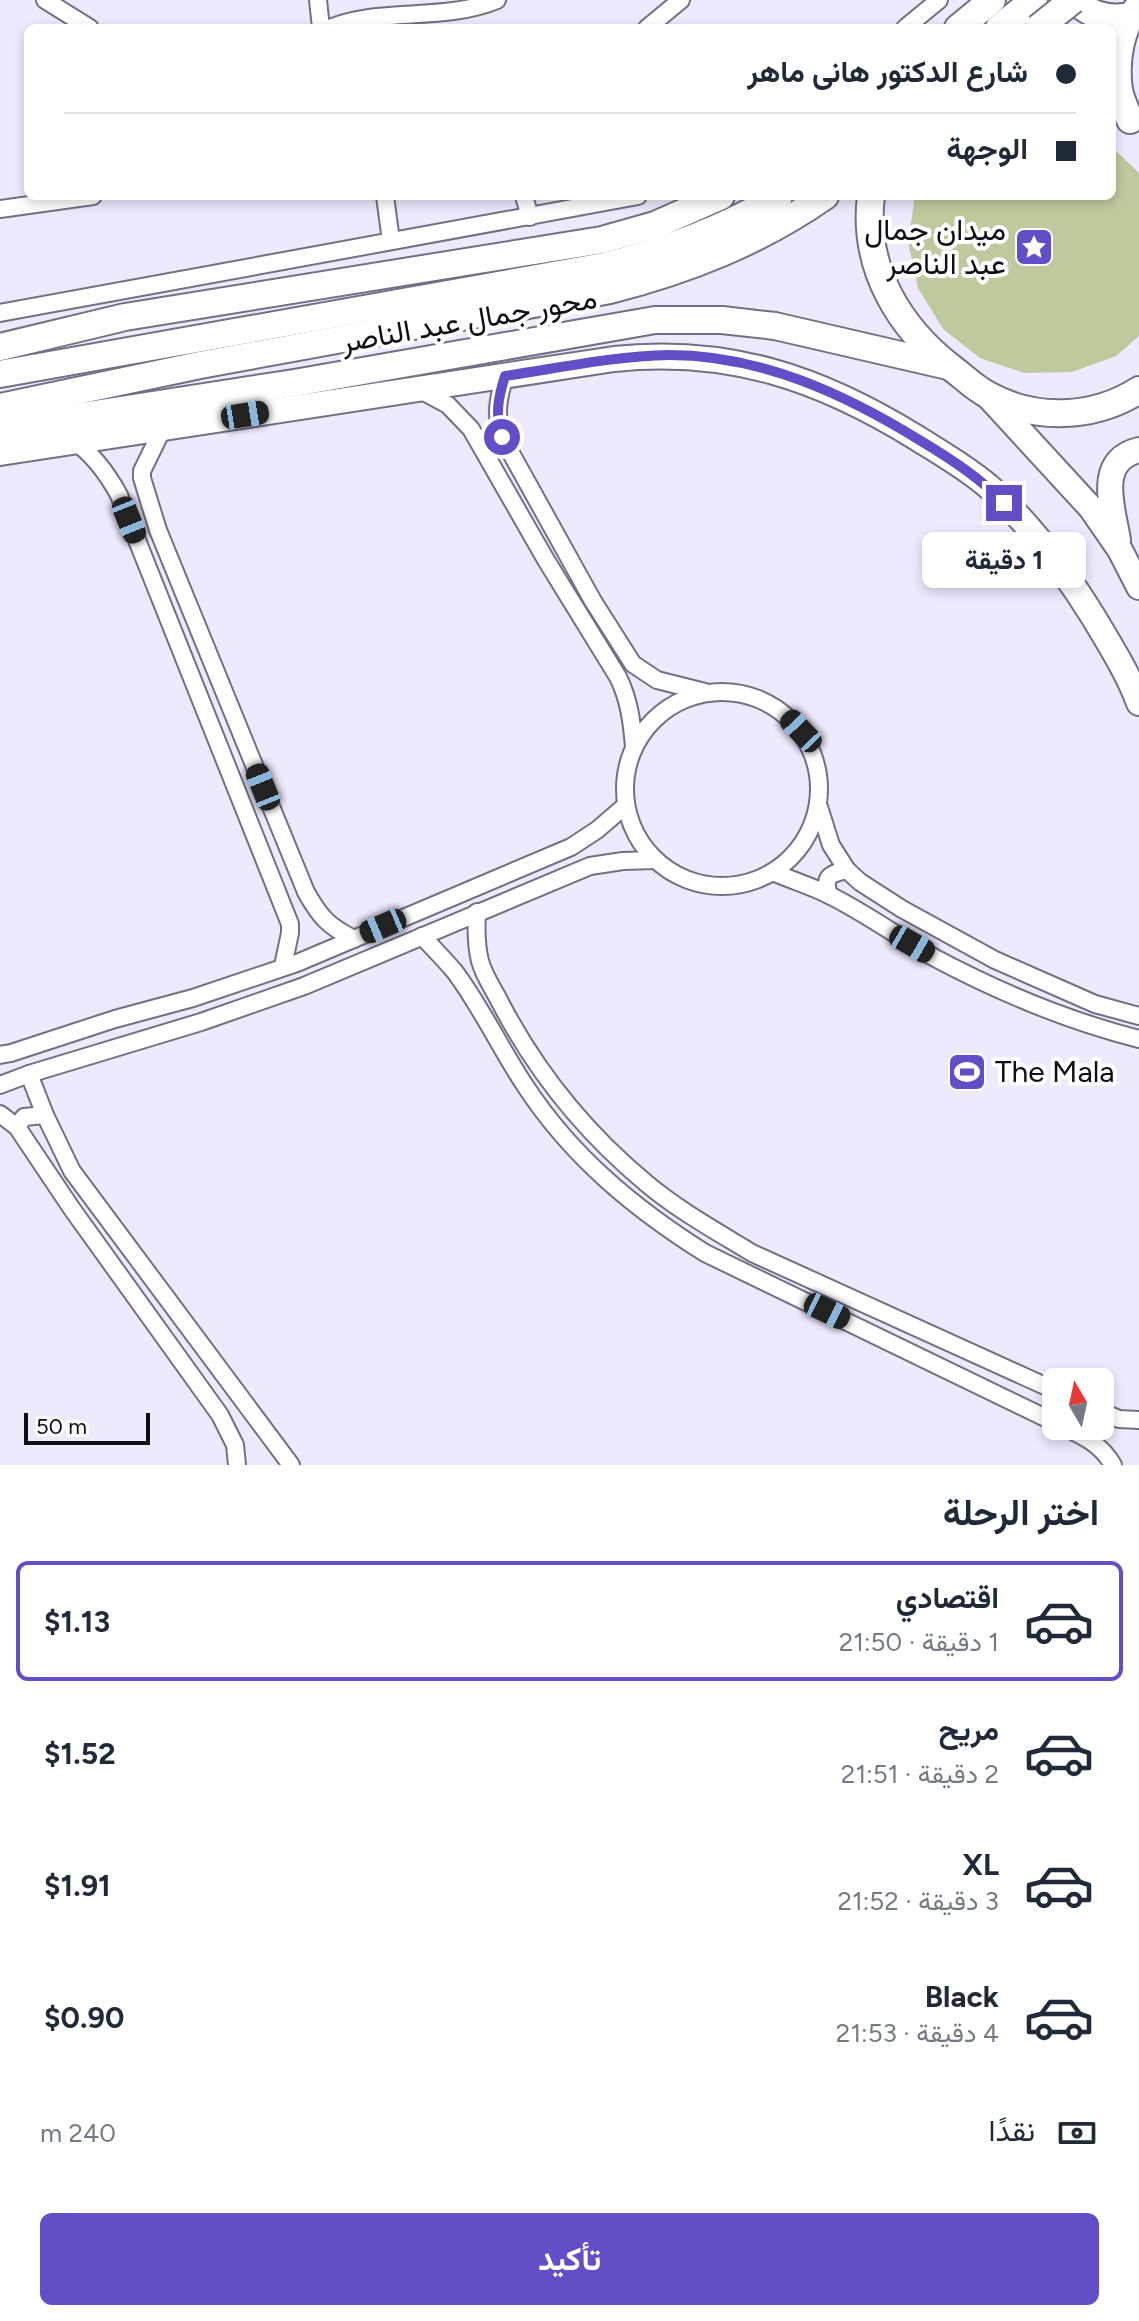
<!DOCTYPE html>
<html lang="ar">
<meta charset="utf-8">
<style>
body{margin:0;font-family:Figtree,Vazirmatn,sans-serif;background:#f2f2f3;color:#1f2937;direction:rtl;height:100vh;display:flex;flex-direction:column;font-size:30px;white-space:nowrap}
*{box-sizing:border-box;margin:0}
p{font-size:26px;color:#747a83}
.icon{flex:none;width:44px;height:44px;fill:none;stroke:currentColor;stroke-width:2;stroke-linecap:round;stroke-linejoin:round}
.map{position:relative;height:1465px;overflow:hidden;direction:ltr}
.details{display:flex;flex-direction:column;background:#fff;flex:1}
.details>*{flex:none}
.hud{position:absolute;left:24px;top:24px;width:1092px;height:176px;border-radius:12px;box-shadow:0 4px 12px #0003;direction:rtl;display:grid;align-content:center;height:176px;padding:0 40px;background:#fff}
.needle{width:52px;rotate:351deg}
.controls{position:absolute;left:1042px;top:1368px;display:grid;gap:16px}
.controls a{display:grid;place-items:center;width:72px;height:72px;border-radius:12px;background:#fff;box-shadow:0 4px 12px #0003;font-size:40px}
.scale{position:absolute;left:24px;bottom:20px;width:126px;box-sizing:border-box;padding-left:8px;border:4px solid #0f0d15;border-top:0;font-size:22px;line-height:28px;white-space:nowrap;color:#0f0d15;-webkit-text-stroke:6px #fff;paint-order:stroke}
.end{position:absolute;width:36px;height:36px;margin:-18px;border:10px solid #614fc8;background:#fff;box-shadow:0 0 0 4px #fff}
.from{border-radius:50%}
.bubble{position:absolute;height:56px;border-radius:12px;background:#fff;box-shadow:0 4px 12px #0003;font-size:26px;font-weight:700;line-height:56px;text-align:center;direction:rtl}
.car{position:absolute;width:24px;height:48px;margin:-24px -12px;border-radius:10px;box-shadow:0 0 6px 2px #0007;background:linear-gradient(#222 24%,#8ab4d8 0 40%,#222 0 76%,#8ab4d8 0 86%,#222 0)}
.hud b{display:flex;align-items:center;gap:28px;height:76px;font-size:30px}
.hud b+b{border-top:2px solid #e0e1e3}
.hud i{width:20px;height:20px;background:#1f2937}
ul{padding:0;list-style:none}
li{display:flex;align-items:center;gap:24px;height:120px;margin:0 16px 12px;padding:0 24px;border:4px solid transparent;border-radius:12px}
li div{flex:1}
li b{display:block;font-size:30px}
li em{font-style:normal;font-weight:700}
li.selected{border-color:#614fc8}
li>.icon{width:72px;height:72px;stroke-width:1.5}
h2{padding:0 40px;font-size:36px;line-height:96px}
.pay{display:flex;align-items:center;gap:20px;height:88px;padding:0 40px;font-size:30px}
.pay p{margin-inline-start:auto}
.cta{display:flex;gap:16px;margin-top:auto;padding:16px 40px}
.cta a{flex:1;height:92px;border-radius:12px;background:#614fc8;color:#fff;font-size:32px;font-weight:700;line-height:92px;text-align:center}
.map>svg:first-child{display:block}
.green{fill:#beca9e}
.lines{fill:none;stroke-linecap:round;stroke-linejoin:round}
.street-casing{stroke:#756f86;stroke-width:20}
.secondary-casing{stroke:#756f86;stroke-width:28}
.primary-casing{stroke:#756f86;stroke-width:30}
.street{stroke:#fff;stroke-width:16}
.secondary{stroke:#fff;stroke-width:24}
.primary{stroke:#fff;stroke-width:26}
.primary-bridge-casing{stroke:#756f86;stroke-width:30;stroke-linecap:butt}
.primary-bridge{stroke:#fff;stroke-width:26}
.route{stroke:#614fc8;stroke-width:10}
.labels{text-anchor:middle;stroke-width:8;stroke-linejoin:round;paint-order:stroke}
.poi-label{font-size:30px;fill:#0f0d15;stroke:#fff;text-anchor:end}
.street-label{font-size:30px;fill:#0f0d15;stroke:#fff}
</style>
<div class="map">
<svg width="1139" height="1465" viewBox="0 0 1139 1465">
<rect width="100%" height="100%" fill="#eee9fd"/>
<polygon class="green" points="1112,147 1139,173 1139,336 1116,356 1072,372 1024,373 980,358 943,329 918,288 908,242 915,196 1112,196"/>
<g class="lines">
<defs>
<g id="street">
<polyline points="45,0 90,28"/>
<polyline points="318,0 321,28"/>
<path d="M330,28c50,-21 114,-6 167,-28"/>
<polyline points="647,28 681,0"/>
<polyline points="905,28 939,0"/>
<polyline points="385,196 391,241"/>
<polyline points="524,196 530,217"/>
<polyline points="0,209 93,196"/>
<polyline points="0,313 638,196"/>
<path d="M505,376c-7,22 -10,39 -3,61l91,164 40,63 24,16 48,12"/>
<path d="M420,390l28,15 23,24 75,131 72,117c11,22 14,45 16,70"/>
<path d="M163,428l-21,43v7l16,52 148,362c14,25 22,34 48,47"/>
<path d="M74,441c20,14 33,32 45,54l171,429v9l-7,33"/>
<circle cx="722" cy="789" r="97"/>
<polyline points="819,807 831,845 847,870 860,882 902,909 995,960 1095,1004 1139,1016"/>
<path d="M773,872c18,8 38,14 56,23 37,18 70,43 106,63 64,34 133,63 204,81"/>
<path d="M829,895c-6,-19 1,-21 18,-25"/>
<path d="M477,912c-1,17 -1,33 3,49 4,15 14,29 21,43 36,69 85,129 145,179 32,27 70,48 106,70l304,138"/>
<path d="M422,936c11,12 23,24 33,36 27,36 46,78 71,115 46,70 109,122 179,166l351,170"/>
<polyline points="0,1055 11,1053 115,1019 193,998 297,963 571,847 597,830 626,805"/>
<polyline points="29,1074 45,1115 72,1171 291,1465"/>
<polyline points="0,1085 29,1074 201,1022 304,986 590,866 623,861 656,860"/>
<polyline points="0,1114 17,1127 72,1209 220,1415 235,1445 237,1465"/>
<polyline points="17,1127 24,1117 45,1115"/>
<polyline points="1100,1411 1119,1419 1139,1420"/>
<path d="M1062,1426c21,10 39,18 51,39"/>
</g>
<g id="secondary">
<polyline points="988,396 1091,508 1120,550 1139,587"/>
<path d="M0,453l614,-94c115,-12 206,19 303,79 24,15 50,30 71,48 41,37 77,85 106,132 16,27 34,55 45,85"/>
<path d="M1118,540c-5,-32 -23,-79 21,-90"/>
</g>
<g id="primary">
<path d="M1075,0c15,16 34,20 55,16"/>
<polyline points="958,28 992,0"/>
<polyline points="999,28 1034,0"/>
<path d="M1130,120c-4,-10 -9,-20 -11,-30 -4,-28 1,-63 20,-84"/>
<path d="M871,196c-9,71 28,132 82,173 12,9 22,19 35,26 47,26 106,24 151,-5"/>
<polyline points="0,347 125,317 602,240 655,225 721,196"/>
<path d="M0,374l605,-108c62,-16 119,-37 174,-70"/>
<path d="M0,407l200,-42 410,-75c78,-20 149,-48 215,-94"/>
<polyline points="0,429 294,383 655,320 722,320 775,326 948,366"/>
</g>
</defs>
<use href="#street" class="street-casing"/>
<use href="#secondary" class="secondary-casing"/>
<use href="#primary" class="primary-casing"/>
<use href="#street" class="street"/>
<use href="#secondary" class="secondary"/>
<use href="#primary" class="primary"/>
<defs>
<polyline id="primary-bridge" points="1038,28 1073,0"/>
</defs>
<use href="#primary-bridge" class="primary-bridge-casing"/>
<use href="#primary-bridge" class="primary-bridge"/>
</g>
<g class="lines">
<path class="route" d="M502,437c-7,-22 -4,-39 3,-61 54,-8 109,-20 164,-21 92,0 176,39 252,86 30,18 59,37 83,62"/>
</g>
<defs>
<symbol id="sight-square" viewBox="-11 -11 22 22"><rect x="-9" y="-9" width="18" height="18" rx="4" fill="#614fc8" stroke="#fff"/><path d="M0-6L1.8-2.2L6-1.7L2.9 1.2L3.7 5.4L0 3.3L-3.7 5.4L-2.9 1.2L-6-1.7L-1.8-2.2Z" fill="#fff"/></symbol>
<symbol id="stadium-square" viewBox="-11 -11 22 22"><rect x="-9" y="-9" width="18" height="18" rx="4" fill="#614fc8" stroke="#fff"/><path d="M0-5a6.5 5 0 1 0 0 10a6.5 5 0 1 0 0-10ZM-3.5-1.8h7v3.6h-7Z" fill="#fff"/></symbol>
</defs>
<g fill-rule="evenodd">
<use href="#sight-square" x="1012" y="225" width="44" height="44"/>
<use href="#stadium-square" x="945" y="1050" width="44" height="44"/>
</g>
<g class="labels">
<g class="poi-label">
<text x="1006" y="240">ميدان جمال<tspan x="1006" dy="34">عبد الناصر</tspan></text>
<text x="995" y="1082" text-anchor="start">The Mala</text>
</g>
<g class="street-label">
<text transform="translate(469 320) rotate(-10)" y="10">محور جمال عبد الناصر</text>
</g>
</g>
</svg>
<div class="controls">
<a><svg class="needle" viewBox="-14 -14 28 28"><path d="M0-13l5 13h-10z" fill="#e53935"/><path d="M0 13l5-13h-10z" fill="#747a83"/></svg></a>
</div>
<div class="scale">50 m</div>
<i class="end from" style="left:502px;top:437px"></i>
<i class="end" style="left:1004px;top:503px"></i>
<div class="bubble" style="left:922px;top:532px;width:164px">1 دقيقة</div>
<i class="car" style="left:245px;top:415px;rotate:81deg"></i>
<i class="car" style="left:129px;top:520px;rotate:158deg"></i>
<i class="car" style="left:801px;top:731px;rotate:317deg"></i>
<i class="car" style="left:263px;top:787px;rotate:338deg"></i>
<i class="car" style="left:383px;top:926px;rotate:247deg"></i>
<i class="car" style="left:912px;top:944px;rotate:120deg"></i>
<i class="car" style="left:827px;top:1311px;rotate:116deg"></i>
<div class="hud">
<b><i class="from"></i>شارع الدكتور هانى ماهر</b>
<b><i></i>الوجهة</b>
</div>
</div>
<section class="details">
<h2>اختر الرحلة</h2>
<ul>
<li class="selected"><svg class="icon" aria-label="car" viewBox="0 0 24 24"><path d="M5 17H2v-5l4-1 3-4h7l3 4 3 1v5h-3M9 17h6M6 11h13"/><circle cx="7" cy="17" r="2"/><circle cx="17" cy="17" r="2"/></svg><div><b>اقتصادي</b><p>1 دقيقة · 21:50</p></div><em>$1.13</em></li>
<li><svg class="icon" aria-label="car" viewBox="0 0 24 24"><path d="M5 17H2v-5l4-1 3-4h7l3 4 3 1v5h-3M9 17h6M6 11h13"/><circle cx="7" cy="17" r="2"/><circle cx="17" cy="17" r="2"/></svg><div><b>مريح</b><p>2 دقيقة · 21:51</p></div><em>$1.52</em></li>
<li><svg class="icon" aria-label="car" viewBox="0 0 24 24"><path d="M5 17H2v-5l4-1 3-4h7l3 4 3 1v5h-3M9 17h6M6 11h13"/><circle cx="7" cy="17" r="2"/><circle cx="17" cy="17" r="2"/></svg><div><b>XL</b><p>3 دقيقة · 21:52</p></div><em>$1.91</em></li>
<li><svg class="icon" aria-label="car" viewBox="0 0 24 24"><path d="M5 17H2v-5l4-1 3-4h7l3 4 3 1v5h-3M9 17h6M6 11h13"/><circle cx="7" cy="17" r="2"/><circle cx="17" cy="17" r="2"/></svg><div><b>Black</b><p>4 دقيقة · 21:53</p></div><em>$0.90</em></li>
</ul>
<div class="pay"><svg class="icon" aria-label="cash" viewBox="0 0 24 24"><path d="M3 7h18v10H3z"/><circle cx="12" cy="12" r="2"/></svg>نقدًا<p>240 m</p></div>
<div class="cta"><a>تأكيد</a></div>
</section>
